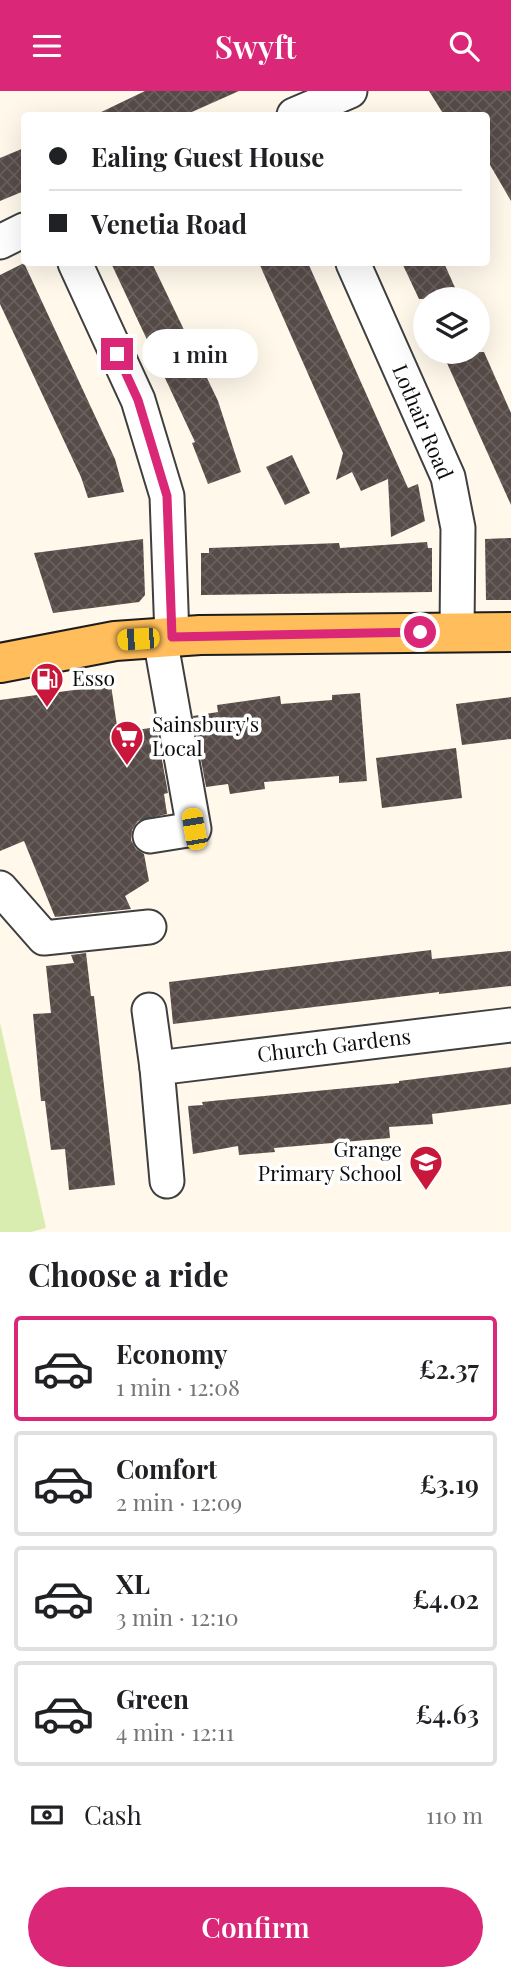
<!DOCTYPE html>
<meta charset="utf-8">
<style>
body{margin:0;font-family:"Playfair Display",serif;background:#f6f6f6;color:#202124;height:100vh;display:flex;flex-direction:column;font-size:26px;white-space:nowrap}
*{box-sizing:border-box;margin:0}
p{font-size:23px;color:#757577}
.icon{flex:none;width:38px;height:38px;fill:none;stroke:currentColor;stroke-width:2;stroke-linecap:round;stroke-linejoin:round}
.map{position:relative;height:1141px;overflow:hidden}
.panel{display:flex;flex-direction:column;background:#fff;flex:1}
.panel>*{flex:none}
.banner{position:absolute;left:21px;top:21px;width:469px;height:154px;border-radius:7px;box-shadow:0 7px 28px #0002;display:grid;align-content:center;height:154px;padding:0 28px;background:#fff}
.controls{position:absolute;left:413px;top:196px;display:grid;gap:14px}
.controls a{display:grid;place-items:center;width:77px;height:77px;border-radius:50%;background:#fff;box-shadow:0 7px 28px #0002;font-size:35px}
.end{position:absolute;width:32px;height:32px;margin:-16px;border:9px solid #db2777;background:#fff;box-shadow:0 0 0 4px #fff}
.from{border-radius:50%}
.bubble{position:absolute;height:49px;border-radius:24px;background:#fff;box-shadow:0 7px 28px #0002;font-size:23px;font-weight:600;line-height:49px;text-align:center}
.car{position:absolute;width:21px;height:42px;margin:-21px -10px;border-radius:9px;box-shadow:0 0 5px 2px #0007;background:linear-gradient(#f5c518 24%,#345 0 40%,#f5c518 0 76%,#345 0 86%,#f5c518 0)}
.banner b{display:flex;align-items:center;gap:24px;height:66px;font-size:26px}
.banner b+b{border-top:2px solid #e0e0e0}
.banner i{width:18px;height:18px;background:#202124}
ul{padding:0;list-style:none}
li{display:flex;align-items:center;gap:21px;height:105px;margin:0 14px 10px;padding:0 14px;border:4px solid #e0e0e0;border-radius:7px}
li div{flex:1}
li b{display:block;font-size:26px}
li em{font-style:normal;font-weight:600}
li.current{border-color:#db2777}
li>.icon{width:63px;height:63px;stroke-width:1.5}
h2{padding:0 28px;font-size:32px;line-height:84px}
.pay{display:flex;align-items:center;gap:18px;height:77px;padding:0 28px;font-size:26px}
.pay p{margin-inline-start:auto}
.button{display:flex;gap:14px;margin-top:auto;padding:14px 28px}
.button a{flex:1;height:80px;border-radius:42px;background:#db2777;color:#fff;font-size:28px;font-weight:600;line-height:80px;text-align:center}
header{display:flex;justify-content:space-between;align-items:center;height:91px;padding:0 28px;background:#db2777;color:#fff;font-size:32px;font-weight:600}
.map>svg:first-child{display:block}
.grass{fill:#daedb1}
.building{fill:url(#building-cross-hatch)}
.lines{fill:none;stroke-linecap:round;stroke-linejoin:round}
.minor-casing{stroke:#3f3f3f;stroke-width:37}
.major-casing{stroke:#1d1d1d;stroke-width:42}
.minor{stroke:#fff;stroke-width:33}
.major{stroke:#ffbd5b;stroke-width:38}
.route{stroke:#db2777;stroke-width:9}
.labels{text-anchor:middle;stroke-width:7;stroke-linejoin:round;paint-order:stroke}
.street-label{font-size:21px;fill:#0c0c0c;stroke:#fff}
.poi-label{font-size:21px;fill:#0c0c0c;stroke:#fff;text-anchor:start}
</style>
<header><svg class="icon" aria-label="menu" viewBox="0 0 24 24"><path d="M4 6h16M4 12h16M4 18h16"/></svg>Swyft<svg class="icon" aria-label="search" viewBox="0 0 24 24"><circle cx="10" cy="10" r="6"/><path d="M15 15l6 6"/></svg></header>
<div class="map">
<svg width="511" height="1141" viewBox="0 0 511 1141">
<defs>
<pattern id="building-cross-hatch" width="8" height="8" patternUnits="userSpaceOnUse" patternTransform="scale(1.75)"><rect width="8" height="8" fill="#564b47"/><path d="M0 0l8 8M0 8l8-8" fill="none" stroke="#69605d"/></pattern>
</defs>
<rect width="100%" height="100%" fill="#fff8eb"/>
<polygon class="grass" points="0,932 46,1137 31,1141 0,1141"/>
<g class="building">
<polygon points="145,0 239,0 185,24 95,24"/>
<polygon points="429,0 511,0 511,110 486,67 486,24 444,24"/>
<polygon points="24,57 24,100 0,110 0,67"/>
<polygon points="24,172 115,368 124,401 88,407 81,386 0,213 0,184"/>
<polygon points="111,172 152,172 218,310 241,381 208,393 192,352 195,351"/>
<polygon points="259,172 308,172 408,397 418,393 425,430 391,446 388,388 361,400 352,381 336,389 343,362"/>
<polygon points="402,172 444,172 460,208 419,208"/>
<polygon points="442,261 484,261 511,322 511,414"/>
<polygon points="292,364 310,402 285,414 266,376"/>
<polygon points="511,447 511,509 486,509 485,448"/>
<polygon points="143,448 145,504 139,511 53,522 34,462"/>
<polygon points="427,451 428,457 432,457 432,501 201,504 201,462 209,462 209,457 339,452 340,457"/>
<polygon points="111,594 118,642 156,636 168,702 164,703 167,723 138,730 132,739 131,749 136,758 144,763 149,790 125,805 131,818 55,826 24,750 0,760 0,609"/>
<polygon points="360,602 367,690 339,692 339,685 264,691 265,698 230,703 228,693 206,696 193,625 218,621 217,614 280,605 281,613 332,609 332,604"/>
<polygon points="511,606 511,648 462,654 456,613"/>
<polygon points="456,657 462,707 382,717 376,667"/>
<polygon points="431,859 432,868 511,860 511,895 439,903 439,901 173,933 169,891"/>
<polygon points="86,862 91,905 94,905 115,1094 69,1099 65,1058 51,1059 45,1010 41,1010 33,923 51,922 46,875 74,872 71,864"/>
<polygon points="511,976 511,1013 432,1023 433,1033 389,1036 390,1047 274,1057 275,1061 239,1064 238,1055 193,1063 188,1015 203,1014 202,1011 399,992 399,990"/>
</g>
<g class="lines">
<defs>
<g id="minor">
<polyline points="294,24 350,0"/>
<polyline points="0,151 24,139"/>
<polyline points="75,172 138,309 167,405 172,546"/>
<polyline points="353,172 448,386 458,437 457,540"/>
<polyline points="150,745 194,738 160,547"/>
<polyline points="0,797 44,847 149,836"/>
<polyline points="149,919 157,977"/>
<polyline points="167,1090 157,977 511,934"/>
</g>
<polyline id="major" points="0,572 115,550 200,544 511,541"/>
</defs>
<use href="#minor" class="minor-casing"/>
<use href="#major" class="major-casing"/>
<use href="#minor" class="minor"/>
<use href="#major" class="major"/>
</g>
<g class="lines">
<polyline class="route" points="117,263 138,309 167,405 172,546 420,541"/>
</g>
<defs>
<symbol id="fuel-pin" viewBox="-11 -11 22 30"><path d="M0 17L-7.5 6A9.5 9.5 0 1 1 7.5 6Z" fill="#c9173b" stroke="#fff"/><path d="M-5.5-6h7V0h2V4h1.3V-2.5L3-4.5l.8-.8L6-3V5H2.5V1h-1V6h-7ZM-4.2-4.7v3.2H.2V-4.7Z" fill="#fff"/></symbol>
<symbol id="supermarket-pin" viewBox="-11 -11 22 30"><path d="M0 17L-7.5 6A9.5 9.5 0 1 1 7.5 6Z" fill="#c9173b" stroke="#fff"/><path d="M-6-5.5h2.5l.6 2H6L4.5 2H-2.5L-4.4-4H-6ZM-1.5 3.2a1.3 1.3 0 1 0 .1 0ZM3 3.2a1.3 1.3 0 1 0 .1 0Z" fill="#fff"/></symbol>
<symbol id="school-pin" viewBox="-11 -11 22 30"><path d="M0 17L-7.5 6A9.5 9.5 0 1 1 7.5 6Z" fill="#c9173b" stroke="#fff"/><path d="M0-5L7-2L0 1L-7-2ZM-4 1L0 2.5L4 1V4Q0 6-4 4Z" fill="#fff"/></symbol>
</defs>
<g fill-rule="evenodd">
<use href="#fuel-pin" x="28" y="569" width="38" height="52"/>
<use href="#supermarket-pin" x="108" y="627" width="38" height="52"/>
<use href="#school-pin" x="407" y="1052" width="38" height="52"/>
</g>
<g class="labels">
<g class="street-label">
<text transform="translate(422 331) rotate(67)" y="7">Lothair Road</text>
<text transform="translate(334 955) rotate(-7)" y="7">Church Gardens</text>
</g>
<g class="poi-label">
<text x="72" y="595">Esso</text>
<text x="152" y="641">Sainsbury's<tspan x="152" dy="24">Local</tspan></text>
<text x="402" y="1066" text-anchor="end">Grange<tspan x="402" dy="24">Primary School</tspan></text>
</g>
</g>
</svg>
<div class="controls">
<a><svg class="icon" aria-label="layers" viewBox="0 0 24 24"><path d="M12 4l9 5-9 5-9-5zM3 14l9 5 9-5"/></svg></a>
</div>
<i class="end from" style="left:420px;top:541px"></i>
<i class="end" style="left:117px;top:263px"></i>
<div class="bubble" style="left:142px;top:238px;width:116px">1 min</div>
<i class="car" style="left:138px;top:548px;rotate:266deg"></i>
<i class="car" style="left:194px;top:738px;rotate:350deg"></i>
<div class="banner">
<b><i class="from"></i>Ealing Guest House</b>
<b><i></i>Venetia Road</b>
</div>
</div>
<section class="panel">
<h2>Choose a ride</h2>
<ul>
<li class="current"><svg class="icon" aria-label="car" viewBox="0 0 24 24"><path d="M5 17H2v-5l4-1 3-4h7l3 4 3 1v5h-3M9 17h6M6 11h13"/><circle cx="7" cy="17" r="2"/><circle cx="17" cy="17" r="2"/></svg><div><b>Economy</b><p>1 min · 12:08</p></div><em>£2.37</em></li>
<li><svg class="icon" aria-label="car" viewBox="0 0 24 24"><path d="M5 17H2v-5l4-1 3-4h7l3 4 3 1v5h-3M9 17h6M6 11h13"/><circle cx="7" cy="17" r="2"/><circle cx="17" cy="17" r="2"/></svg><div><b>Comfort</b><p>2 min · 12:09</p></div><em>£3.19</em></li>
<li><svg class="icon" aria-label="car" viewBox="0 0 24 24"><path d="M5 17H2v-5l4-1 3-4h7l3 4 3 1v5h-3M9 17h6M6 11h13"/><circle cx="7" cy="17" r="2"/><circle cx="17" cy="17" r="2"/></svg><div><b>XL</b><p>3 min · 12:10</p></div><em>£4.02</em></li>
<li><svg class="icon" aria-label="car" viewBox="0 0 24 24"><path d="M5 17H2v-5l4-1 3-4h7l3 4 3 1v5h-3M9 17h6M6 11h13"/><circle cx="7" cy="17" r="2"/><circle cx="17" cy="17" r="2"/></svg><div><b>Green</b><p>4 min · 12:11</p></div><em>£4.63</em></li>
</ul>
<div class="pay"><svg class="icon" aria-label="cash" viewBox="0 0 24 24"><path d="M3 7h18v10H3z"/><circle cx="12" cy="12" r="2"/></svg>Cash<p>110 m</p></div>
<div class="button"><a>Confirm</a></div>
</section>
